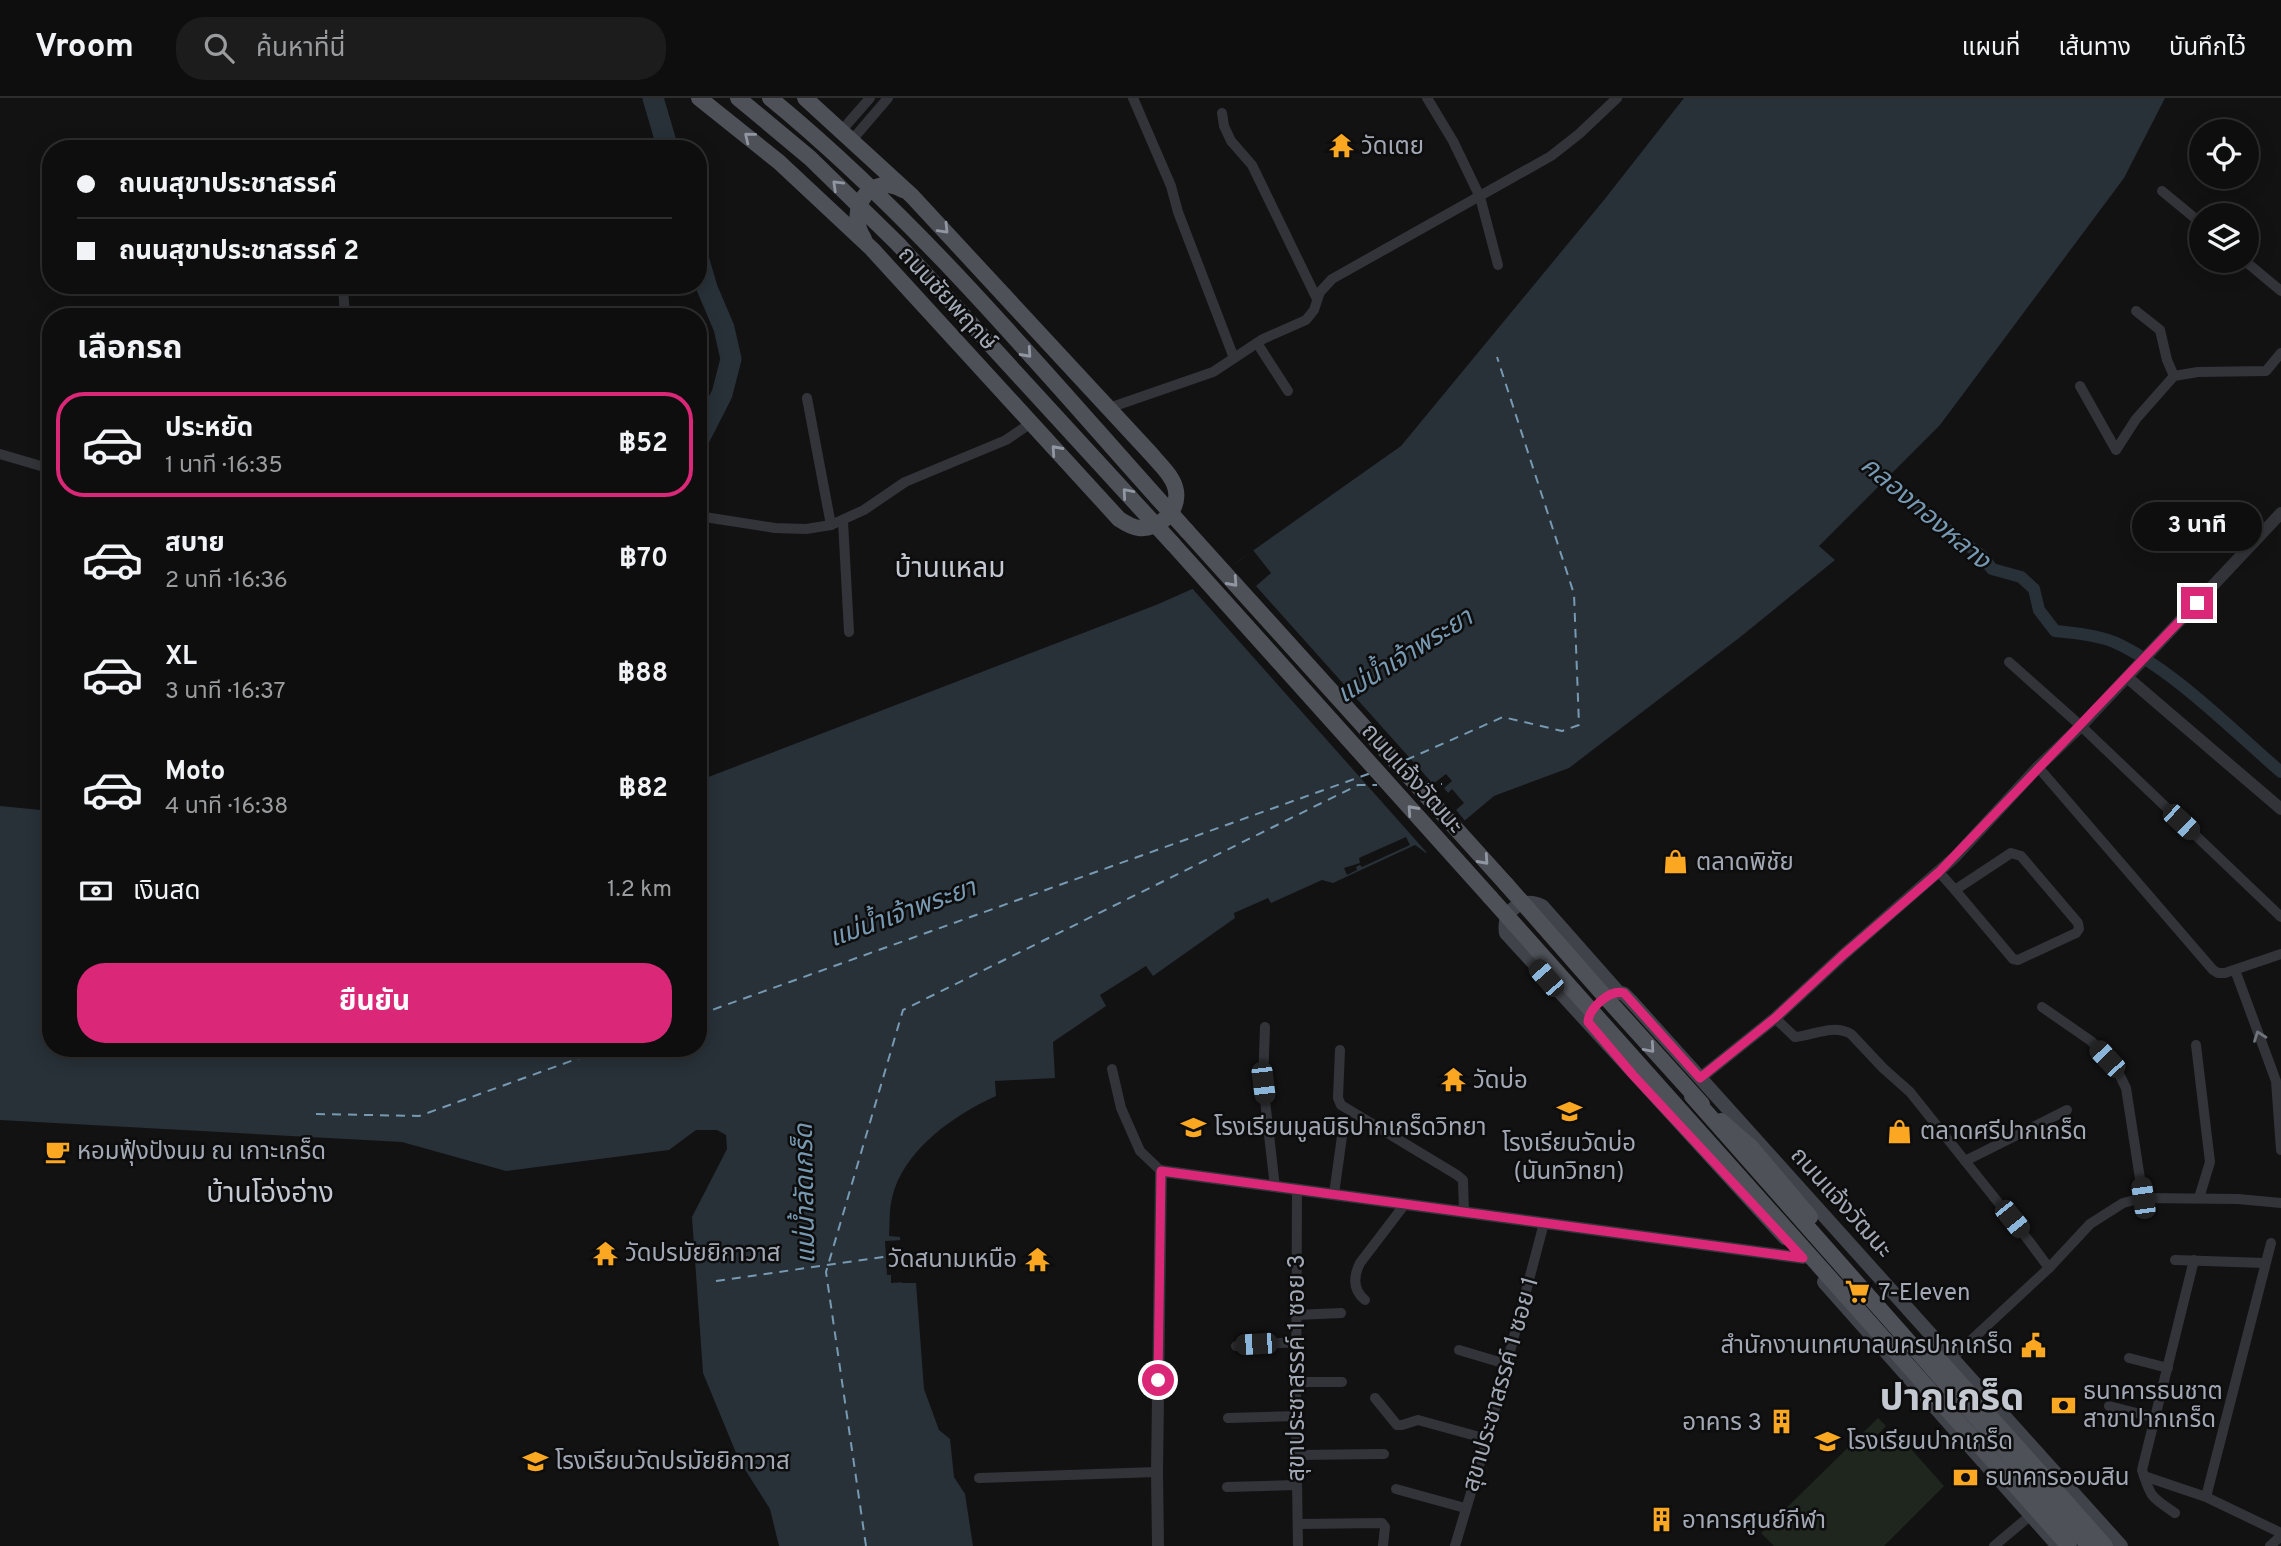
<!DOCTYPE html>
<html lang="th">
<meta charset="utf-8">
<style>
body{margin:0;font-family:Overpass,"Noto Sans Thai",sans-serif;background:#1c1c1c;color:#f1f3f6;height:100vh;display:flex;flex-direction:column;font-size:26px;white-space:nowrap}
*{box-sizing:border-box;margin:0}
p{font-size:23px;color:#9b9c9e}
.icon{flex:none;width:38px;height:38px;fill:none;stroke:currentColor;stroke-width:2;stroke-linecap:round;stroke-linejoin:round}
.map{position:relative;flex:1;overflow:hidden}
.drawer{position:absolute;left:42px;top:210px;width:665px;height:749px;display:flex;flex-direction:column;background:#0e0e0e;border-radius:28px;box-shadow:0 4px 18px #0003,0 0 0 2px #2e2e2e}
.drawer>*{flex:none}
.hud{position:absolute;left:42px;top:42px;width:665px;height:154px;border-radius:28px;box-shadow:0 4px 18px #0003,0 0 0 2px #2e2e2e;display:grid;align-content:center;height:154px;padding:0 35px;background:#0e0e0e}
.fabs{position:absolute;left:2189px;top:21px;display:grid;gap:14px}
.fabs a{display:grid;place-items:center;width:70px;height:70px;border-radius:50%;background:#0e0e0e;box-shadow:0 4px 18px #0003,0 0 0 2px #2e2e2e;font-size:35px}
.end{position:absolute;width:32px;height:32px;margin:-16px;border:9px solid #db2777;background:#fff;box-shadow:0 0 0 4px #fff}
.from{border-radius:50%}
.bubble{position:absolute;height:49px;border-radius:24px;background:#0e0e0e;box-shadow:0 4px 18px #0003,0 0 0 2px #2e2e2e;font-size:23px;font-weight:700;line-height:49px;text-align:center}
.car{position:absolute;width:21px;height:42px;margin:-21px -10px;border-radius:9px;box-shadow:0 0 5px 2px #0007;background:linear-gradient(#222 24%,#8ab4d8 0 40%,#222 0 76%,#8ab4d8 0 86%,#222 0)}
.hud b{display:flex;align-items:center;gap:24px;height:66px;font-size:26px}
.hud b+b{border-top:2px solid #2e2e2e}
.hud i{width:18px;height:18px;background:#f1f3f6}
ul{padding:0;list-style:none}
li{display:flex;align-items:center;gap:21px;height:105px;margin:0 14px 10px;padding:0 21px;border:4px solid transparent;border-radius:28px}
li div{flex:1}
li b{display:block;font-size:26px}
li em{font-style:normal;font-weight:700}
li.selected{border-color:#db2777}
li>.icon{width:63px;height:63px;stroke-width:1.5}
h2{padding:0 35px;font-size:32px;line-height:84px}
.pay{display:flex;align-items:center;gap:18px;height:77px;padding:0 35px;font-size:26px}
.pay p{margin-inline-start:auto}
.action{display:flex;gap:14px;margin-top:auto;padding:14px 35px}
.action a{flex:1;height:80px;border-radius:28px;background:#db2777;color:#fff;font-size:28px;font-weight:700;line-height:80px;text-align:center}
header{display:flex;align-items:center;gap:42px;box-sizing:border-box;height:98px;padding:0 35px;background:#0e0e0e;border-bottom:2px solid #2e2e2e}
header strong{font-size:33px}
nav{display:flex;gap:38px;margin-inline-start:auto;font-size:24px}
.search{width:490px;height:63px;background:#1c1c1c;display:flex;align-items:center;gap:18px;box-sizing:border-box;padding:0 24px;border-radius:28px;color:#9b9c9e;font-size:26px}
.map>svg:first-child{display:block}
.green{fill:#1e261e}
.water{fill:#283138}
.pier{fill:#121213}
.lines{fill:none;stroke-linecap:round;stroke-linejoin:round}
.canal{stroke:#283138;stroke-width:12}
.river{stroke:#283138;stroke-width:21}
.ferry{stroke:#7799b2;stroke-width:2;stroke-dasharray:9 7;stroke-linecap:butt}
.minor{stroke:#333439;stroke-width:10}
.tertiary{stroke:#333439;stroke-width:12}
.secondary{stroke:#404349;stroke-width:14}
.primary{stroke:#4e5158;stroke-width:16}
.primary-bridge{stroke:#4e5158;stroke-width:16}
.oneway{stroke:#9197a2}
.oneway2{stroke:#70747d}
.route{stroke:#db2777;stroke-width:9}
.labels{text-anchor:middle;stroke-width:5;stroke-linejoin:round;paint-order:stroke}
.poi-label{font-size:24px;fill:#a2a9b5;stroke:#0d0d0e;text-anchor:start}
.street-label{font-size:24px;fill:#a2a9b5;stroke:#0d0d0e}
.water-label{font-size:26px;font-style:italic;fill:#7799b2;stroke:#0d0d0e}
.quarter-label{font-size:28px;fill:#c3c8d1;stroke:#0d0d0e}
.town-label{font-size:38px;font-weight:bold;fill:#c3c8d1;stroke:#0d0d0e}
</style>
<header>
<strong>Vroom</strong>
<div class="search"><svg class="icon" aria-label="search" viewBox="0 0 24 24"><circle cx="10" cy="10" r="6"/><path d="M15 15l6 6"/></svg>ค้นหาที่นี่</div>
<nav><a>แผนที่</a><a>เส้นทาง</a><a>บันทึกไว้</a></nav>
</header>
<div class="map">
<svg width="2281" height="1448" viewBox="0 0 2281 1448">
<rect width="100%" height="100%" fill="#121213"/>
<polygon class="green" points="1878,1320 1886,1328 1868,1347 1884,1347 1892,1352 1903,1342 1944,1388 1884,1448 1774,1448 1761,1435"/>
<path class="water" d="M1684,0h481l-41,80 -184,247 -121,121 16,14 -96,78 -170,130 -75,28 -68,57 -11,-8 -82,38 -11,-3 -51,23 -3,-5 -34,15 1,5 -82,58 -7,-10 -46,29 6,11 -53,36 2,36 -60,3 1,15c-42,19 -93,54 -104,102 -3,12 -2,26 -3,38l11,1 2,46h14l8,106 15,41 11,9 4,38 11,17 8,52h-194l-9,-37 -31,-49 -36,-87 -11,-156 35,-68 -1,-14 -9,-5h-21l-27,20 -163,21 -104,-29 -402,-22v-314l51,5v237h647v-267l458,-176 34,-15 44,-26 167,-118 203,-246z"/>
<g class="pier">
<polygon points="1253,452 1271,475 1256,488 1433,686 1446,676 1452,683 1444,690 1448,695 1452,691 1464,705 1456,712 1467,725 1429,757 1190,488 1233,463 1236,465"/>
<polygon points="1406,739 1410,747 1362,769 1360,767 1356,769 1357,772 1347,777 1344,770 1360,765 1359,760"/>
<polygon points="904,1142 905,1184 891,1185 891,1177 887,1177 885,1143"/>
</g>
<g class="lines">
<path class="canal" d="M1875,372l75,62 32,24 10,13 29,8 13,12 5,21 16,21c19,2 41,4 59,11 58,26 118,88 167,130"/>
<g class="river">
<polyline points="653,0 668,51"/>
<polyline points="698,159 707,190 724,230 731,261 722,296 698,343"/>
</g>
<g class="ferry">
<polyline points="1406,662 1503,619 1562,633 1579,627 1574,496 1497,259"/>
<polyline points="1425,686 1442,686"/>
<polyline points="698,917 1371,675"/>
<polyline points="316,1016 419,1018 607,950"/>
<polyline points="716,1183 897,1157"/>
<polyline points="866,1448 826,1174 903,912 1358,687 1377,687"/>
</g>
<g class="minor">
<polyline points="1133,0 1171,88 1178,114 1234,260"/>
<polyline points="1427,0 1453,43 1480,99 1498,167"/>
<polyline points="1222,15 1224,28 1231,43 1252,67 1317,201"/>
<polyline points="842,32 870,0"/>
<polyline points="852,42 888,0"/>
<polyline points="2162,93 2202,126"/>
<polyline points="2245,163 2281,193"/>
<polyline points="343,189 345,219"/>
<polyline points="2136,213 2160,232 2167,262 2174,278"/>
<polyline points="1257,245 1288,293"/>
<polyline points="2080,288 2116,352 2136,321 2174,278 2198,274 2266,273 2281,255"/>
<polyline points="807,300 831,427"/>
<polyline points="1109,310 1213,274 1263,241 1306,222 1314,212 1320,194 1332,181 1551,58 1579,36 1617,0"/>
<polyline points="0,356 51,371"/>
<polyline points="698,418 775,430 806,431 831,427 864,412 905,384 1006,342 1031,325"/>
<polyline points="843,423 849,534"/>
<polyline points="2009,564 2081,628 2281,819"/>
<polyline points="2038,669 2213,872 2218,875 2225,875 2281,856"/>
<polygon points="2011,755 2021,758 2078,825 2079,831 2076,835 2018,862 2013,861 1955,792"/>
<polyline points="1939,774 1955,792"/>
<polyline points="2235,872 2276,983 2281,1052"/>
<polyline points="2042,909 2091,943 2116,970 2126,990 2143,1100"/>
<path d="M1775,920l20,19c19,-2 38,-13 56,-3l32,34 27,24 119,149 20,27"/>
<polyline points="1265,929 1263,985 1275,1089"/>
<polyline points="2196,947 2210,1064 2199,1100"/>
<polyline points="1340,952 1338,1000 1341,1007 1457,1077 1463,1082 1464,1114"/>
<polyline points="1112,971 1121,1010 1140,1053 1161,1073"/>
<polyline points="1965,1063 2067,1012"/>
<polyline points="1297,1092 1296,1318 1298,1448"/>
<polyline points="1334,1096 1344,1024"/>
<polyline points="2175,1162 2265,1165"/>
<path d="M1365,1202c-12,-10 -12,-23 -5,-37l45,-59"/>
<polyline points="1296,1217 1341,1215"/>
<polyline points="1236,1248 1296,1244"/>
<polyline points="1459,1252 1506,1266"/>
<polyline points="1952,1260 2049,1170 2090,1126 2123,1105 2143,1100 2238,1101 2281,1105"/>
<polyline points="2129,1260 2168,1270"/>
<polyline points="1297,1284 1342,1284"/>
<polyline points="1375,1300 1397,1327 1402,1327 1418,1322 1487,1341"/>
<polyline points="2109,1308 2156,1320"/>
<polyline points="1228,1320 1296,1318"/>
<polyline points="1297,1357 1384,1356"/>
<polyline points="2144,1378 2206,1399 2281,1435"/>
<polyline points="979,1380 1157,1374"/>
<polyline points="1227,1389 1297,1387"/>
<polyline points="1396,1391 1465,1410"/>
<polyline points="2206,1399 2271,1145"/>
<path d="M2175,1415c-24,-16 -24,-15 -33,-43l52,-210"/>
<polyline points="1298,1426 1382,1425 1385,1429 1383,1448"/>
<polyline points="1455,1448 1487,1341 1544,1125"/>
<polyline points="1994,1448 2031,1417"/>
<polyline points="2270,1448 2281,1438"/>
</g>
<g class="tertiary">
<polyline points="2128,580 2281,711"/>
<polyline points="1700,980 1775,920 1843,857 1955,759 2038,669 2081,628 2281,415"/>
<polyline points="1158,1448 1157,1374 1161,1073 1803,1160"/>
</g>
<g class="secondary">
<path d="M1785,1140l-279,-305c-4,-22 15,-37 36,-27l76,86 6,2 7,7 490,545"/>
<polyline points="1824,1184 2058,1448"/>
</g>
<g class="primary">
<path d="M699,0l80,64 93,87 247,270c6,4 12,8 20,9 19,2 40,-16 37,-37 -2,-14 -15,-25 -24,-36l-240,-259 -107,-98"/>
<path d="M864,141c-19,-29 6,-68 39,-49"/>
<polyline points="1187,433 1506,786"/>
<polyline points="1173,446 1490,799"/>
<polyline points="1608,902 1702,1006"/>
<polyline points="1721,1023 1751,1049 1810,1119"/>
<polyline points="2044,1379 2105,1448"/>
</g>
<g class="primary-bridge">
<polyline points="738,0 810,60 898,146 1173,446"/>
<path d="M770,0c155,127 283,285 417,433"/>
<polyline points="1506,786 1608,902"/>
<polyline points="1490,799 2069,1448"/>
<polyline points="1692,998 2089,1448"/>
<polyline points="1936,1258 2044,1379"/>
</g>
</g>
<defs><path id="oneway-chevron" d="M-2-3.5L2.5 0L-2 3.5" fill="none" stroke-width="1.6" stroke-linecap="round" stroke-linejoin="round" transform="scale(1.75)"/></defs>
<g class="oneway">
<use href="#oneway-chevron" transform="translate(749 39) rotate(-141)"/>
<use href="#oneway-chevron" transform="translate(837 87) rotate(-136)"/>
<use href="#oneway-chevron" transform="translate(944 131) rotate(46)"/>
<use href="#oneway-chevron" transform="translate(1027 255) rotate(48)"/>
<use href="#oneway-chevron" transform="translate(1056 352) rotate(-132)"/>
<use href="#oneway-chevron" transform="translate(1127 395) rotate(-131)"/>
<use href="#oneway-chevron" transform="translate(1233 484) rotate(48)"/>
<use href="#oneway-chevron" transform="translate(1412 712) rotate(-132)"/>
<use href="#oneway-chevron" transform="translate(1484 762) rotate(48)"/>
<use href="#oneway-chevron" transform="translate(1650 950) rotate(49)"/>
</g>
<use class="oneway2" href="#oneway-chevron" transform="translate(2259 938) rotate(-110)"/>
<g class="lines">
<path class="route" d="M1158,1282l3,-209 642,87 -170,-183 -45,-53c1,-14 22,-33 36,-29l76,85 75,-60 68,-63 96,-83 258,-269"/>
</g>
<defs>
<symbol id="temple-bare" viewBox="-9 -9 18 18"><path d="M0-6L5-2H3V0L6.5 2.5H4V6H1.5V3h-3V6H-4V2.5H-6.5L-3 0V-2H-5Z" fill="#fba722" stroke="#0d0d0e" stroke-width="2.5" paint-order="stroke"/></symbol>
<symbol id="shop-bare" viewBox="-9 -9 18 18"><path d="M-5-2.5h2.3a2.7 3.5 0 0 1 5.4 0H5L5.5 6h-11ZM-1.5-2.5h3a1.5 2.3 0 0 0-3 0Z" fill="#fba722" stroke="#0d0d0e" stroke-width="2.5" paint-order="stroke"/></symbol>
<symbol id="school-bare" viewBox="-9 -9 18 18"><path d="M0-5L7-2L0 1L-7-2ZM-4 1L0 2.5L4 1V4Q0 6-4 4Z" fill="#fba722" stroke="#0d0d0e" stroke-width="2.5" paint-order="stroke"/></symbol>
<symbol id="cafe-bare" viewBox="-9 -9 18 18"><path d="M-5.5-4.5H6V0H3Q3 3.5 0 3.5H-2.5Q-5.5 3.5-5.5 0ZM3-3.2v2h1.7v-2ZM-6 4.5H4V6H-6Z" fill="#fba722" stroke="#0d0d0e" stroke-width="2.5" paint-order="stroke"/></symbol>
<symbol id="supermarket-bare" viewBox="-9 -9 18 18"><path d="M-6-5.5h2.5l.6 2H6L4.5 2H-2.5L-4.4-4H-6ZM-1.5 3.2a1.3 1.3 0 1 0 .1 0ZM3 3.2a1.3 1.3 0 1 0 .1 0Z" fill="#fba722" stroke="#0d0d0e" stroke-width="2.5" paint-order="stroke"/></symbol>
<symbol id="civic-bare" viewBox="-9 -9 18 18"><path d="M-.6-6.5H3V-4.5H.6V-3L4-1V1h2V6H-6V1h2V-1L-.6-3ZM-1.2 2.5V6h2.4V2.5Z" fill="#fba722" stroke="#0d0d0e" stroke-width="2.5" paint-order="stroke"/></symbol>
<symbol id="bank-bare" viewBox="-9 -9 18 18"><path d="M-6-4H6V4H-6ZM0-2.3a2.3 2.3 0 1 0 0 4.6a2.3 2.3 0 1 0 0-4.6Z" fill="#fba722" stroke="#0d0d0e" stroke-width="2.5" paint-order="stroke"/></symbol>
<symbol id="building-bare" viewBox="-9 -9 18 18"><path d="M-4-6H4V6H1V3H-1V6H-4ZM-2.5-4.3h1.7v1.8h-1.7ZM.8-4.3h1.7v1.8H.8ZM-2.5-1h1.7V.8h-1.7ZM.8-1h1.7V.8H.8Z" fill="#fba722" stroke="#0d0d0e" stroke-width="2.5" paint-order="stroke"/></symbol>
</defs>
<g fill-rule="evenodd">
<use href="#temple-bare" x="1324" y="30" width="35" height="35"/>
<use href="#shop-bare" x="1658" y="746" width="35" height="35"/>
<use href="#temple-bare" x="1436" y="964" width="35" height="35"/>
<use href="#school-bare" x="1552" y="996" width="35" height="35"/>
<use href="#school-bare" x="1176" y="1012" width="35" height="35"/>
<use href="#shop-bare" x="1882" y="1016" width="35" height="35"/>
<use href="#cafe-bare" x="40" y="1036" width="35" height="35"/>
<use href="#temple-bare" x="588" y="1138" width="35" height="35"/>
<use href="#temple-bare" x="1020" y="1144" width="35" height="35"/>
<use href="#supermarket-bare" x="1840" y="1176" width="35" height="35"/>
<use href="#civic-bare" x="2016" y="1230" width="35" height="35"/>
<use href="#bank-bare" x="2046" y="1290" width="35" height="35"/>
<use href="#building-bare" x="1764" y="1306" width="35" height="35"/>
<use href="#school-bare" x="1810" y="1326" width="35" height="35"/>
<use href="#school-bare" x="518" y="1346" width="35" height="35"/>
<use href="#bank-bare" x="1948" y="1362" width="35" height="35"/>
<use href="#building-bare" x="1644" y="1404" width="35" height="35"/>
</g>
<g class="labels">
<g class="poi-label">
<text x="1361" y="56">วัดเตย</text>
<text x="1696" y="772">ตลาดพิชัย</text>
<text x="1473" y="990">วัดบ่อ</text>
<text x="1214" y="1037">โรงเรียนมูลนิธิปากเกร็ดวิทยา</text>
<text x="1920" y="1041">ตลาดศรีปากเกร็ด</text>
<text x="1569" y="1053" text-anchor="middle">โรงเรียนวัดบ่อ<tspan x="1569" dy="28">(นันทวิทยา)</tspan></text>
<text x="77" y="1061">หอมฟุ้งปังนม ณ เกาะเกร็ด</text>
<text x="625" y="1163">วัดปรมัยยิกาวาส</text>
<text x="1017" y="1169" text-anchor="end">วัดสนามเหนือ</text>
<text x="1878" y="1202">7-Eleven</text>
<text x="2013" y="1255" text-anchor="end">สำนักงานเทศบาลนครปากเกร็ด</text>
<text x="2083" y="1301">ธนาคารธนชาต<tspan x="2083" dy="28">สาขาปากเกร็ด</tspan></text>
<text x="1762" y="1332" text-anchor="end">อาคาร 3</text>
<text x="1847" y="1351">โรงเรียนปากเกร็ด</text>
<text x="555" y="1371">โรงเรียนวัดปรมัยยิกาวาส</text>
<text x="1985" y="1387">ธนาคารออมสิน</text>
<text x="1682" y="1430">อาคารศูนย์กีฬา</text>
</g>
<g class="street-label">
<text transform="translate(948 200) rotate(47)" y="8">ถนนชัยพฤกษ์</text>
<text transform="translate(1413 680) rotate(48)" y="8">ถนนแจ้งวัฒนะ</text>
<text transform="translate(1842 1104) rotate(48)" y="8">ถนนแจ้งวัฒนะ</text>
<text transform="translate(1296 1270) rotate(-90)" y="8">สุขาประชาสรรค์ 1 ซอย 3</text>
<text transform="translate(1500 1286) rotate(-74)" y="8">สุขาประชาสรรค์ 1 ซอย 1</text>
</g>
<g class="water-label">
<text transform="translate(1926 414) rotate(40)" y="9">คลองทองหลาง</text>
<text transform="translate(1404 557) rotate(-32)" y="9">แม่น้ำเจ้าพระยา</text>
<text transform="translate(902 814) rotate(-20)" y="9">แม่น้ำเจ้าพระยา</text>
<text transform="translate(804 1096) rotate(-91)" y="9">แม่น้ำลัดเกร็ด</text>
</g>
<g class="quarter-label">
<text x="950" y="479">บ้านแหลม</text>
<text x="270" y="1104">บ้านโอ่งอ่าง</text>
</g>
<g class="town-label">
<text x="1952" y="1312">ปากเกร็ด</text>
</g>
</g>
</svg>
<div class="fabs">
<a><svg class="icon" aria-label="locate" viewBox="0 0 24 24"><circle cx="12" cy="12" r="6"/><path d="M12 2v4M12 18v4M2 12h4M18 12h4"/></svg></a>
<a><svg class="icon" aria-label="layers" viewBox="0 0 24 24"><path d="M12 4l9 5-9 5-9-5zM3 14l9 5 9-5"/></svg></a>
</div>
<i class="end from" style="left:1158px;top:1282px"></i>
<i class="end" style="left:2197px;top:505px"></i>
<div class="bubble" style="left:2132px;top:404px;width:130px">3 นาที</div>
<i class="car" style="left:2181px;top:724px;rotate:133deg"></i>
<i class="car" style="left:1546px;top:880px;rotate:319deg"></i>
<i class="car" style="left:2107px;top:961px;rotate:317deg"></i>
<i class="car" style="left:1263px;top:985px;rotate:173deg"></i>
<i class="car" style="left:2143px;top:1100px;rotate:352deg"></i>
<i class="car" style="left:2012px;top:1121px;rotate:141deg"></i>
<i class="car" style="left:1256px;top:1246px;rotate:267deg"></i>
<div class="hud">
<b><i class="from"></i>ถนนสุขาประชาสรรค์</b>
<b><i></i>ถนนสุขาประชาสรรค์ 2</b>
</div>
<section class="drawer">
<h2>เลือกรถ</h2>
<ul>
<li class="selected"><svg class="icon" aria-label="car" viewBox="0 0 24 24"><path d="M5 17H2v-5l4-1 3-4h7l3 4 3 1v5h-3M9 17h6M6 11h13"/><circle cx="7" cy="17" r="2"/><circle cx="17" cy="17" r="2"/></svg><div><b>ประหยัด</b><p>1 นาที · 16:35</p></div><em>฿52</em></li>
<li><svg class="icon" aria-label="car" viewBox="0 0 24 24"><path d="M5 17H2v-5l4-1 3-4h7l3 4 3 1v5h-3M9 17h6M6 11h13"/><circle cx="7" cy="17" r="2"/><circle cx="17" cy="17" r="2"/></svg><div><b>สบาย</b><p>2 นาที · 16:36</p></div><em>฿70</em></li>
<li><svg class="icon" aria-label="car" viewBox="0 0 24 24"><path d="M5 17H2v-5l4-1 3-4h7l3 4 3 1v5h-3M9 17h6M6 11h13"/><circle cx="7" cy="17" r="2"/><circle cx="17" cy="17" r="2"/></svg><div><b>XL</b><p>3 นาที · 16:37</p></div><em>฿88</em></li>
<li><svg class="icon" aria-label="car" viewBox="0 0 24 24"><path d="M5 17H2v-5l4-1 3-4h7l3 4 3 1v5h-3M9 17h6M6 11h13"/><circle cx="7" cy="17" r="2"/><circle cx="17" cy="17" r="2"/></svg><div><b>Moto</b><p>4 นาที · 16:38</p></div><em>฿82</em></li>
</ul>
<div class="pay"><svg class="icon" aria-label="cash" viewBox="0 0 24 24"><path d="M3 7h18v10H3z"/><circle cx="12" cy="12" r="2"/></svg>เงินสด<p>1.2 km</p></div>
<div class="action"><a>ยืนยัน</a></div>
</section>
</div>
